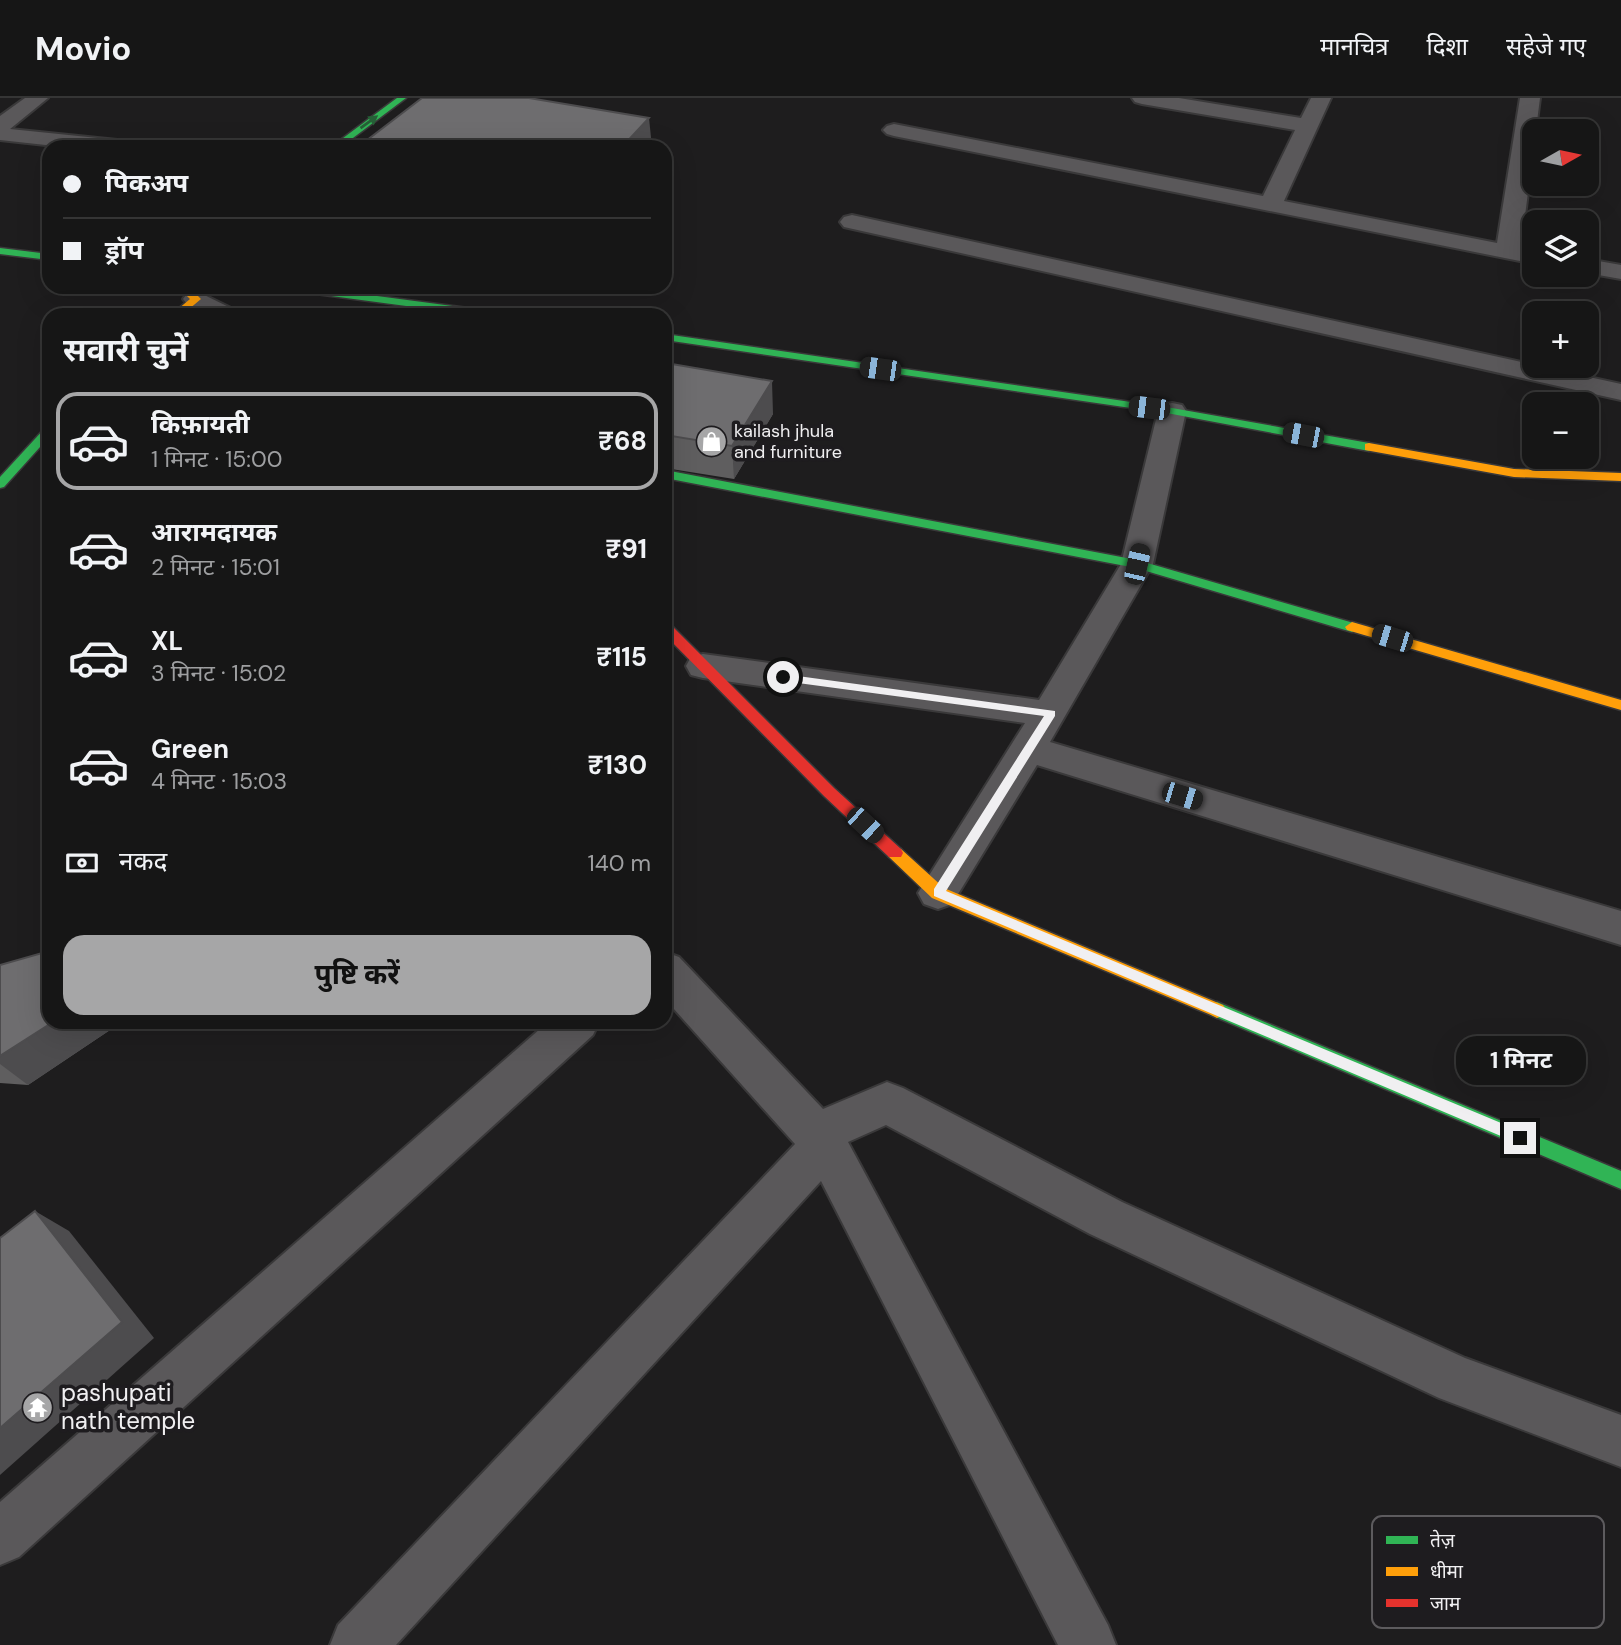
<!DOCTYPE html>
<html lang="hi">
<meta charset="utf-8">
<style>
body{margin:0;font-family:"DM Sans","Noto Sans Devanagari",sans-serif;background:#1f1f1f;color:#f1f3f6;height:100vh;display:flex;flex-direction:column;font-size:26px;white-space:nowrap}
*{box-sizing:border-box;margin:0}
p{font-size:23px;color:#9e9fa1}
.icon{flex:none;width:38px;height:38px;fill:none;stroke:currentColor;stroke-width:2;stroke-linecap:round;stroke-linejoin:round}
.map{position:relative;flex:1;overflow:hidden}
.side{position:absolute;left:42px;top:210px;width:630px;height:721px;display:flex;flex-direction:column;background:#161616;border-radius:21px;box-shadow:0 7px 28px #0002,0 0 0 2px #353535}
.side>*{flex:none}
.guide{position:absolute;left:42px;top:42px;width:630px;height:154px;border-radius:21px;box-shadow:0 7px 28px #0002,0 0 0 2px #353535;display:grid;align-content:center;height:154px;padding:0 21px;background:#161616}
.needle{width:46px;rotate:81deg}
.tools{position:absolute;left:1522px;top:21px;display:grid;gap:14px}
.tools a{display:grid;place-items:center;width:77px;height:77px;border-radius:14px;background:#161616;box-shadow:0 7px 28px #0002,0 0 0 2px #353535;font-size:35px}
.end{position:absolute;width:32px;height:32px;margin:-16px;border:9px solid #f0eff1;background:#111;box-shadow:0 0 0 4px #111}
.from{border-radius:50%}
.bubble{position:absolute;height:49px;border-radius:21px;background:#161616;box-shadow:0 7px 28px #0002,0 0 0 2px #353535;font-size:23px;font-weight:700;line-height:49px;text-align:center}
.car{position:absolute;width:21px;height:42px;margin:-21px -10px;border-radius:9px;box-shadow:0 0 5px 2px #0007;background:linear-gradient(#222 24%,#8ab4d8 0 40%,#222 0 76%,#8ab4d8 0 86%,#222 0)}
.guide b{display:flex;align-items:center;gap:24px;height:66px;font-size:26px}
.guide b+b{border-top:2px solid #353535}
.guide i{width:18px;height:18px;background:#f1f3f6}
ul{padding:0;list-style:none}
li{display:flex;align-items:center;gap:21px;height:98px;margin:0 14px 10px;padding:0 7px;border:4px solid transparent;border-radius:21px}
li div{flex:1}
li b{display:block;font-size:26px}
li em{font-style:normal;font-weight:700}
li.selected{border-color:#a6a6a7}
li>.icon{width:63px;height:63px;stroke-width:1.5}
h2{padding:0 21px;font-size:32px;line-height:84px}
.pay{display:flex;align-items:center;gap:18px;height:77px;padding:0 21px;font-size:26px}
.pay p{margin-inline-start:auto}
.button{display:flex;gap:14px;margin-top:auto;padding:14px 21px}
.button a{flex:1;height:80px;border-radius:21px;background:#a6a6a7;color:#111;font-size:28px;font-weight:700;line-height:80px;text-align:center}
header{display:flex;align-items:center;gap:42px;box-sizing:border-box;height:98px;padding:0 35px;background:#161616;border-bottom:2px solid #353535}
header strong{font-size:33px}
nav{display:flex;gap:38px;margin-inline-start:auto;font-size:24px}
.map>svg:first-child{display:block}
.lines{fill:none;stroke-linecap:round;stroke-linejoin:round}
.street-casing{stroke:#3a393a;stroke-width:4}
.fast-casing{stroke:#3a393a;stroke-width:3}
.slow-casing{stroke:#3a393a;stroke-width:3}
.jam-casing{stroke:#3a393a;stroke-width:3}
.street{fill:#5a585a;fill-rule:evenodd}
.fast{fill:#30b455;fill-rule:evenodd}
.slow{fill:#ff9f0a;fill-rule:evenodd}
.jam{fill:#e5322d;fill-rule:evenodd}
.wall{fill:#5f5e5f}
.shaded-wall{fill:#4d4c4e}
.building{fill:#6e6d6f;stroke:#4d4c4e;stroke-width:2}
.oneway{fill:#266037}
.route{fill:#f0eff1}
.labels{text-anchor:middle;stroke-width:7;stroke-linejoin:round;paint-order:stroke}
.far-poi-label{font-size:18px;fill:#f0eff1;stroke:#1e1c1f;text-anchor:start}
.near-poi-label{font-size:24px;fill:#f0eff1;stroke:#1e1c1f;text-anchor:start}
.key{fill:#1e1c1f;stroke:#5d5b5e;stroke-width:2}
.key-label{font-size:19px;fill:#f0eff1}
</style>
<header>
<strong>Movio</strong>
<nav><a>मानचित्र</a><a>दिशा</a><a>सहेजे गए</a></nav>
</header>
<div class="map">
<svg width="1621" height="1547" viewBox="0 0 1621 1547">
<rect width="100%" height="100%" fill="#1e1d1e"/>
<g class="lines">
<defs>
<g id="street">
<polygon points="25,0 48,0 10,31 127,43 135,44 138,49 64,49 0,42 0,18"/>
<polygon points="1132,0 1179,0 1301,20 1311,0 1331,0 1284,103 1497,145 1520,0 1540,0 1521,149 1535,152 1535,166 894,38 887,36 883,32 887,28 894,26 1263,98 1295,32 1142,6 1135,4"/>
<polygon points="852,117 1621,286 1621,302 844,129 840,124 844,119"/>
<polygon points="1587,161 1621,167 1621,181 1587,175"/>
<path d="M196,193l39,19 4,5c-20,0 -43,2 -56,-16l4,-5z"/>
<polygon points="1172,305 1182,307 1186,313 1153,466 1050,644 1621,813 1621,847 1037,667 952,806 938,811 924,806 918,795 1025,625 703,580 691,577 686,568 691,559 703,556 1039,602 1121,466 1158,313 1162,307"/>
<polygon points="665,854 679,859 823,1011 887,984 903,990 1122,1104 1465,1260 1621,1317 1621,1369 1439,1300 1090,1136 886,1027 848,1044 1108,1527 1116,1547 1058,1547 821,1083 396,1547 330,1547 338,1527 795,1046 665,901"/>
<polygon points="548,924 599,924 593,937 19,1459 0,1467 0,1404"/>
</g>
<g id="fast">
<polygon points="397,0 406,0 341,49 331,49"/>
<polygon points="0,150 49,156 49,162 0,156"/>
<polygon points="281,189 309,189 498,214 503,217 474,217 286,192"/>
<polygon points="665,236 1172,310 1369,345 1375,349 1369,353 1172,316 665,242"/>
<polygon points="49,329 49,339 4,389 0,390 0,379 45,330"/>
<polygon points="665,372 1137,462 1357,526 1359,529 1352,534 1136,470 665,380"/>
<polygon points="1217,904 1621,1073 1621,1091 1211,917 1208,912 1211,907"/>
</g>
<g id="slow">
<polygon points="178,189 189,189 201,201 182,217 171,217 190,201"/>
<polygon points="1369,345 1514,371 1621,375 1621,383 1514,379 1365,352 1365,346"/>
<polygon points="1352,524 1621,602 1621,612 1347,532 1345,529"/>
<polygon points="895,749 901,751 944,790 1223,907 1226,912 1223,917 1217,920 1211,917 932,800 889,759 887,755 889,751"/>
</g>
<polygon id="jam" points="665,524 670,526 834,690 901,751 903,755 901,759 889,759 824,698 665,537"/>
</defs>
<use href="#street" class="street-casing"/>
<use href="#fast" class="fast-casing"/>
<use href="#slow" class="slow-casing"/>
<use href="#jam" class="jam-casing"/>
<use href="#street" class="street"/>
<use href="#fast" class="fast"/>
<use href="#slow" class="slow"/>
<use href="#jam" class="jam"/>
</g>
<g class="wall">
<polygon points="665,266 773,316 734,381 665,370"/>
<polygon points="0,867 49,924 122,924 28,987 0,985"/>
</g>
<g class="shaded-wall">
<polygon points="649,20 652,49 622,49"/>
<polygon points="772,283 773,316 734,381 732,348"/>
<polygon points="53,924 122,924 28,987 0,966 0,958"/>
<polygon points="35,1113 69,1133 154,1240 0,1377 0,1330"/>
</g>
<g class="building">
<polygon points="422,0 529,0 649,20 622,49 358,49"/>
<polygon points="666,265 772,283 732,348 665,337"/>
<polygon points="49,853 49,924 53,924 0,958 0,867"/>
<polygon points="35,1113 122,1224 0,1330 0,1140"/>
</g>
<defs><path id="oneway-solid" d="M-6-.8H1V-3.2L6.5 0L1 3.2V.8H-6Z" transform="scale(1.75)"/></defs>
<use class="oneway" href="#oneway-solid" transform="translate(369 24) rotate(-36)"/>
<polygon class="route" points="783,576 1055,613 1055,618 946,793 1525,1035 1525,1044 1515,1044 934,798 934,791 1044,618 783,583 778,579"/>
<defs>
<symbol id="shop-disc" viewBox="-11 -11 22 22"><circle r="9.5" fill="#a6a6a7" stroke="#1e1c1f"/><path d="M-5-2.5h2.3a2.7 3.5 0 0 1 5.4 0H5L5.5 6h-11ZM-1.5-2.5h3a1.5 2.3 0 0 0-3 0Z" fill="#fff"/></symbol>
<symbol id="temple-disc" viewBox="-11 -11 22 22"><circle r="9.5" fill="#a6a6a7" stroke="#1e1c1f"/><path d="M0-6L5-2H3V0L6.5 2.5H4V6H1.5V3h-3V6H-4V2.5H-6.5L-3 0V-2H-5Z" fill="#fff"/></symbol>
</defs>
<g fill-rule="evenodd">
<use href="#shop-disc" x="694" y="326" width="35" height="35"/>
<use href="#temple-disc" x="20" y="1292" width="35" height="35"/>
</g>
<g class="labels">
<g class="far-poi-label">
<text x="734" y="339">kailash jhula<tspan x="734" dy="21">and furniture</tspan></text>
</g>
<g class="near-poi-label">
<text x="61" y="1303">pashupati<tspan x="61" dy="28">nath temple</tspan></text>
</g>
</g>
<rect x="1372" y="1418" width="232" height="112" rx="10" class="key"/>
<rect x="1386" y="1438" width="32" height="8" fill="#30b455"/>
<rect x="1386" y="1469" width="32" height="9" fill="#ff9f0a"/>
<rect x="1386" y="1501" width="32" height="8" fill="#e5322d"/>
<g class="key-label">
<text x="1430" y="1449">तेज़</text>
<text x="1430" y="1480">धीमा</text>
<text x="1430" y="1512">जाम</text>
</g>
</svg>
<div class="tools">
<a><svg class="needle" viewBox="-14 -14 28 28"><path d="M0-13l5 13h-10z" fill="#e53935"/><path d="M0 13l5-13h-10z" fill="#9e9fa1"/></svg></a>
<a><svg class="icon" aria-label="layers" viewBox="0 0 24 24"><path d="M12 4l9 5-9 5-9-5zM3 14l9 5 9-5"/></svg></a>
<a>+</a>
<a>−</a>
</div>
<i class="end from" style="left:783px;top:579px"></i>
<i class="end" style="left:1520px;top:1040px"></i>
<div class="bubble" style="left:1456px;top:938px;width:130px">1 मिनट</div>
<i class="car" style="left:880px;top:271px;rotate:278deg"></i>
<i class="car" style="left:1149px;top:310px;rotate:277deg"></i>
<i class="car" style="left:1303px;top:337px;rotate:281deg"></i>
<i class="car" style="left:1137px;top:466px;rotate:13deg"></i>
<i class="car" style="left:1392px;top:540px;rotate:287deg"></i>
<i class="car" style="left:1182px;top:698px;rotate:107deg"></i>
<i class="car" style="left:865px;top:727px;rotate:133deg"></i>
<div class="guide">
<b><i class="from"></i>पिकअप</b>
<b><i></i>ड्रॉप</b>
</div>
<section class="side">
<h2>सवारी चुनें</h2>
<ul>
<li class="selected"><svg class="icon" aria-label="car" viewBox="0 0 24 24"><path d="M5 17H2v-5l4-1 3-4h7l3 4 3 1v5h-3M9 17h6M6 11h13"/><circle cx="7" cy="17" r="2"/><circle cx="17" cy="17" r="2"/></svg><div><b>किफ़ायती</b><p>1 मिनट · 15:00</p></div><em>₹68</em></li>
<li><svg class="icon" aria-label="car" viewBox="0 0 24 24"><path d="M5 17H2v-5l4-1 3-4h7l3 4 3 1v5h-3M9 17h6M6 11h13"/><circle cx="7" cy="17" r="2"/><circle cx="17" cy="17" r="2"/></svg><div><b>आरामदायक</b><p>2 मिनट · 15:01</p></div><em>₹91</em></li>
<li><svg class="icon" aria-label="car" viewBox="0 0 24 24"><path d="M5 17H2v-5l4-1 3-4h7l3 4 3 1v5h-3M9 17h6M6 11h13"/><circle cx="7" cy="17" r="2"/><circle cx="17" cy="17" r="2"/></svg><div><b>XL</b><p>3 मिनट · 15:02</p></div><em>₹115</em></li>
<li><svg class="icon" aria-label="car" viewBox="0 0 24 24"><path d="M5 17H2v-5l4-1 3-4h7l3 4 3 1v5h-3M9 17h6M6 11h13"/><circle cx="7" cy="17" r="2"/><circle cx="17" cy="17" r="2"/></svg><div><b>Green</b><p>4 मिनट · 15:03</p></div><em>₹130</em></li>
</ul>
<div class="pay"><svg class="icon" aria-label="cash" viewBox="0 0 24 24"><path d="M3 7h18v10H3z"/><circle cx="12" cy="12" r="2"/></svg>नकद<p>140 m</p></div>
<div class="button"><a>पुष्टि करें</a></div>
</section>
</div>
